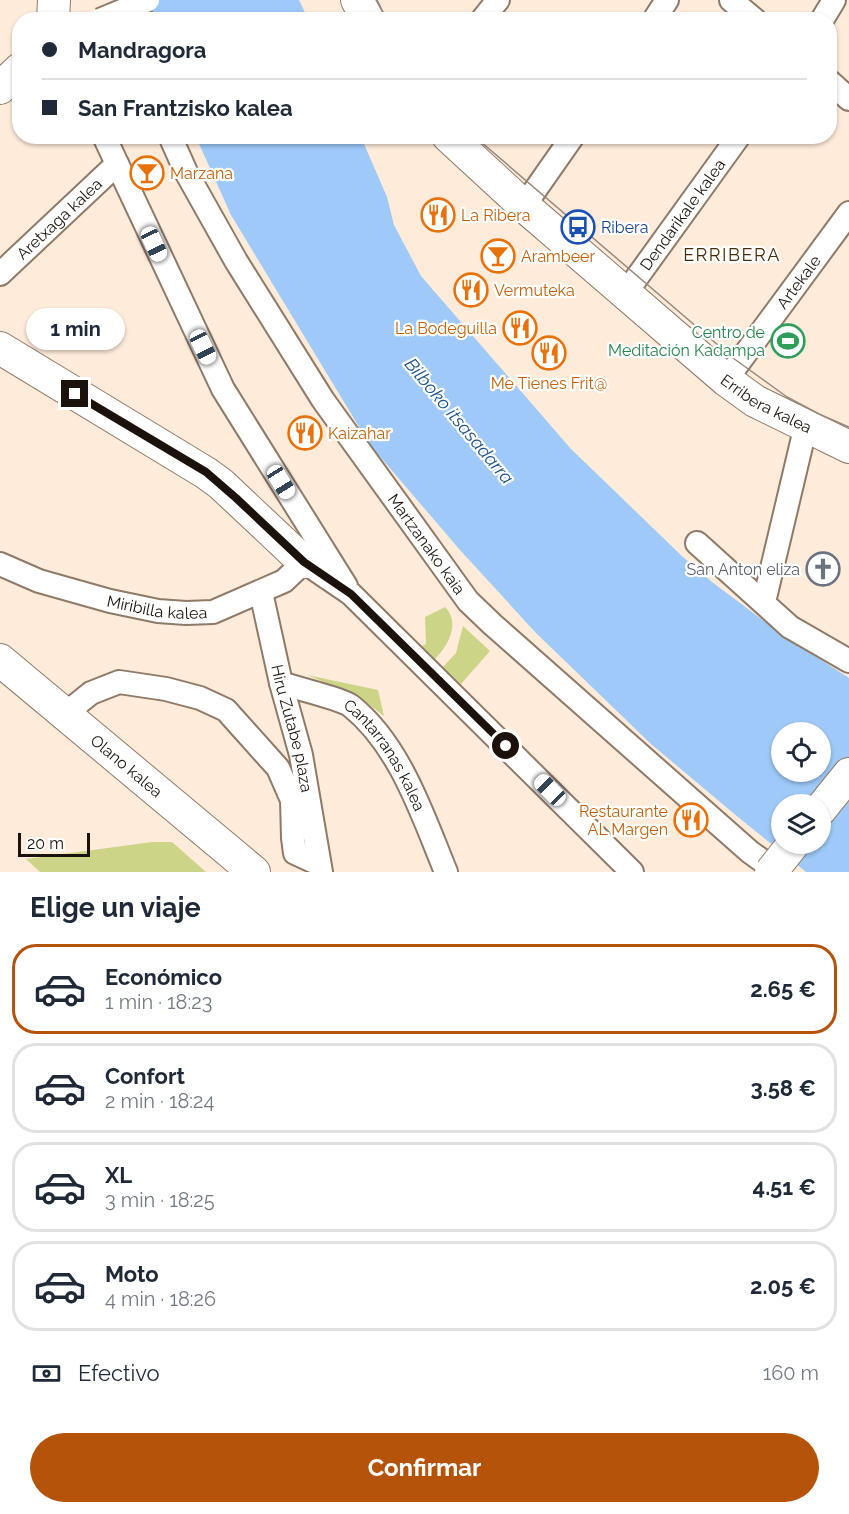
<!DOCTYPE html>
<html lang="es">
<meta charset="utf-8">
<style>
body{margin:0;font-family:Raleway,sans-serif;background:#f6f6f7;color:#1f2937;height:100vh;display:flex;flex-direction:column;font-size:22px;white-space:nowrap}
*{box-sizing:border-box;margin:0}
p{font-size:20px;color:#747a83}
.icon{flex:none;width:33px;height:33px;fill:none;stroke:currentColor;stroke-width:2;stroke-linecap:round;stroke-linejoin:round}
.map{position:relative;height:872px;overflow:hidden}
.side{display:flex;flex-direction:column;background:#fff;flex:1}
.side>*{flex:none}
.banner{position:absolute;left:12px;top:12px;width:825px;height:132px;border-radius:24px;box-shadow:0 2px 4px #0004;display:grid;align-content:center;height:132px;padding:0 30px;background:#fff}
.controls{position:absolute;left:771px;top:722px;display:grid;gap:12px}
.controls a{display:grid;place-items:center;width:60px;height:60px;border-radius:50%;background:#fff;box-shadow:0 2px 4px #0004;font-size:30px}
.scale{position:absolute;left:18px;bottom:15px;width:72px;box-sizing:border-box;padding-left:6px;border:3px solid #1b120b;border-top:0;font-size:16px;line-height:21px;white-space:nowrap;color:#1b120b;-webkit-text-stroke:4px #fff;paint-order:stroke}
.end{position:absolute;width:27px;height:27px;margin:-14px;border:8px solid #1b120b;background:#fff;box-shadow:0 0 0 3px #fff}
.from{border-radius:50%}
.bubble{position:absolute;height:42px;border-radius:21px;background:#fff;box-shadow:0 2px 4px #0004;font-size:20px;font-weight:700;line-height:42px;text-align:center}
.car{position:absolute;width:18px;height:36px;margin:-18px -9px;border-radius:8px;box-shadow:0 0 4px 2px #0007;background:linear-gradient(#fff 24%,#345 0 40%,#fff 0 76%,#345 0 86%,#fff 0)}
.banner b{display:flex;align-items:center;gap:21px;height:57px;font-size:22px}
.banner b+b{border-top:2px solid #e0e1e3}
.banner i{width:15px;height:15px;background:#1f2937}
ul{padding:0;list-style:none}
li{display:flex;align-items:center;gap:18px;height:90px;margin:0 12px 9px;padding:0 18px;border:3px solid #e0e1e3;border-radius:24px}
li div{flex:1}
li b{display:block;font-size:22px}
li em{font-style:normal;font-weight:700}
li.on{border-color:#b45309}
li>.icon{width:54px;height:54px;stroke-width:1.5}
h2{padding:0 30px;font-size:27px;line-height:72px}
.pay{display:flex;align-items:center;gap:15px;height:66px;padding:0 30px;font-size:22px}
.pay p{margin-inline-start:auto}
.cta{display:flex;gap:12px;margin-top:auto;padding:12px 30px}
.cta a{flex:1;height:69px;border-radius:36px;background:#b45309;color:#fff;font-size:24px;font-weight:700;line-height:69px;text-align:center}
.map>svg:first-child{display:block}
.green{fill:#cbd487}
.water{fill:#9ec9f8;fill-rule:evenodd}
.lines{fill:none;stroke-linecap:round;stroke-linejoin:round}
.street-casing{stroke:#8f7a67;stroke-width:26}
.secondary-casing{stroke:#8f7a67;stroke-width:34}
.street{stroke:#fff;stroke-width:22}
.secondary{stroke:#fff;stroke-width:32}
.tram{stroke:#98897d;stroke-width:1.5}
.street-bridge-casing{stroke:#8f7a67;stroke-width:26;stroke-linecap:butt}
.secondary-bridge-casing{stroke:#8f7a67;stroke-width:34;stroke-linecap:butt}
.street-bridge{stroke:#fff;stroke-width:22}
.secondary-bridge{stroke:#fff;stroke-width:32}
.route{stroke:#1b120b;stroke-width:8}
.labels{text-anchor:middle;stroke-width:4.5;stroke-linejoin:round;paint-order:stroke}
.food-label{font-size:16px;fill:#c56008;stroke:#fff;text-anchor:start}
.street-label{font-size:16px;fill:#1b120b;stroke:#fff}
.transit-label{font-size:16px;fill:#164399;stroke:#fff;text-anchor:start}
.leisure-label{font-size:16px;fill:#27864d;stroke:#fff;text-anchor:end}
.worship-label{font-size:16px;fill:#5b616d;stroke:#fff;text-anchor:end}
.neighbourhood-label{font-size:18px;letter-spacing:1.5px;fill:#472c0c;stroke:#fff}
.water-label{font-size:18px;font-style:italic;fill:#195186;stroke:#fff}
</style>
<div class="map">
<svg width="849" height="872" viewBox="0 0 849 872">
<rect width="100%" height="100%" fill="#ffebda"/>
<g class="green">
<path d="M445,607c16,16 3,39 -10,52l-13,-13 4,-2 -1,-27z"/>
<polygon points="463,626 490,651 461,684 443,667 456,653"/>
<polygon points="307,675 378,690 384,716 358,696"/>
<polygon points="152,842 172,842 206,872 40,872 26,859"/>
</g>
<g class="water">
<polygon points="143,0 299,0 308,19 149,19"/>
<path d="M196,137h165l26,60 7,28 27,51 150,173 112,108 29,25 72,54 65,42v194h-43l-68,-55 -87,-73 -115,-111 -76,-83 -90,-105 -139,-230zM782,732h38v39h-38zM782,804h38v39h-38z"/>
</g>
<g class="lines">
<defs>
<g id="street">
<polyline points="731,0 755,20"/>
<polyline points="482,20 498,0"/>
<polyline points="654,20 667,0"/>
<polyline points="822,20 834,0"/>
<polyline points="830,82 849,99"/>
<polyline points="104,136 223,389 346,586"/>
<path id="s1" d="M170,136l16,36 50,89 87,139 145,201 24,23 258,228 28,20"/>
<polyline points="524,206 573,136"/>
<path id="s2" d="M0,274l117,-110"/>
<path id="s3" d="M625,294l114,-158"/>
<path id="s4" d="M726,380l123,-167"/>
<polyline points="697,543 790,627 849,661"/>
<path id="s5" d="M0,564l39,17 71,20 48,10 28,2 27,-1 71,-31 20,-19 47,32 281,278"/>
<path id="s6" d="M261,592l20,91 20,72 20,117"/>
<polyline points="764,602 806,425"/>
<path id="s7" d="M281,683c14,5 61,16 70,23 49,39 72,110 95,166"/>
<polyline points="65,714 91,693 119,682 166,689 200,698 226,710 278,768 292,800 293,838 295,853 319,864"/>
</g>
<g id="secondary">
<polyline points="357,0 368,20"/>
<polyline points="53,20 54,0"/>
<polyline points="0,88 20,69"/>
<path id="s8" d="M448,136l76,70 202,174 29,21 94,46"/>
<polyline points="0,348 206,473 221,484 304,562"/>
<path id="s9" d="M0,660l254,212"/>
<polyline points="820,810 849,774"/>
</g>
</defs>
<use href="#street" class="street-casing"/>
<use href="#secondary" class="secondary-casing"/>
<use href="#street" class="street"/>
<use href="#secondary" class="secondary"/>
<g class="tram">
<polyline points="377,0 387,20"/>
<polyline points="474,136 733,358 787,397 819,414 849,427"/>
</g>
<defs>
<polyline id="street-bridge" points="100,20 148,0"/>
<polyline id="secondary-bridge" points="771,872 794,843"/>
</defs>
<use href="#street-bridge" class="street-bridge-casing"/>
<use href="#secondary-bridge" class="secondary-bridge-casing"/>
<use href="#street-bridge" class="street-bridge"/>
<use href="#secondary-bridge" class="secondary-bridge"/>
</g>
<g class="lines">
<polyline class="route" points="75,394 206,472 236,498 304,562 351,594 506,746"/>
</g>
<defs>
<symbol id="bar-ring" viewBox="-11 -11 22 22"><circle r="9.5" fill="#fff" stroke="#e8710a" stroke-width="1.5"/><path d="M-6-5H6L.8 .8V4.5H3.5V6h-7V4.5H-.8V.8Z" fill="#e8710a"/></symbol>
<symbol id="restaurant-ring" viewBox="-11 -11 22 22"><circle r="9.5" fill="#fff" stroke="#e8710a" stroke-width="1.5"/><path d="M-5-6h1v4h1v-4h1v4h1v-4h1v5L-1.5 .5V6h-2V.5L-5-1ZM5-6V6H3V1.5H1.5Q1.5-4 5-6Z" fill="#e8710a"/></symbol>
<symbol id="bus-ring" viewBox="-11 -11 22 22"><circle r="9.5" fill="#fff" stroke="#1a4fb4" stroke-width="1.5"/><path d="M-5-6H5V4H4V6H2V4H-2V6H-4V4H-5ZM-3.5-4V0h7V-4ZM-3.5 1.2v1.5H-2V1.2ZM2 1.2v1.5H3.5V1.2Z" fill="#1a4fb4"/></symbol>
<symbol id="stadium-ring" viewBox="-11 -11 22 22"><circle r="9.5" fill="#fff" stroke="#2e9e5b" stroke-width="1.5"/><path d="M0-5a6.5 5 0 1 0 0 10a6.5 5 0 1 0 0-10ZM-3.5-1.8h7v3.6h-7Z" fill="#2e9e5b"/></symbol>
<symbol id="church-ring" viewBox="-11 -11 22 22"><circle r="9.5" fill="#fff" stroke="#6b7280" stroke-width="1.5"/><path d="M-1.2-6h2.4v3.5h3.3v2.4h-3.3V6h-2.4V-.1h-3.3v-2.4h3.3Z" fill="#6b7280"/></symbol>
</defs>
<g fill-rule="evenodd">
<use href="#bar-ring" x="128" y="154" width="38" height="38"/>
<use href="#restaurant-ring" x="419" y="196" width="38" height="38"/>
<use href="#bus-ring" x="559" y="208" width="38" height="38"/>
<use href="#bar-ring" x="479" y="237" width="38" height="38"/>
<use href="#restaurant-ring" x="452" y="271" width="38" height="38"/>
<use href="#restaurant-ring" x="501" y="309" width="38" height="38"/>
<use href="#stadium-ring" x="769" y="322" width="38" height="38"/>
<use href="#restaurant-ring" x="530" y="334" width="38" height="38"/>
<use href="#restaurant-ring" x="286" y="414" width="38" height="38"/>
<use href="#church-ring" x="804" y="550" width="38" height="38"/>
<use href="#restaurant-ring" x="672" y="801" width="38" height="38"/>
</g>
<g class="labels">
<g class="food-label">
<text x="170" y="179">Marzana</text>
<text x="461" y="221">La Ribera</text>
<text x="521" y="262">Arambeer</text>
<text x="494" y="296">Vermuteka</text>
<text x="497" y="334" text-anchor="end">La Bodeguilla</text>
<text x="549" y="389" text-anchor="middle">Me Tienes Frit@</text>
<text x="328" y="439">Kaizahar</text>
<text x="668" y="817" text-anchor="end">Restaurante<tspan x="668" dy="18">AL Margen</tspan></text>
</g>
<g class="street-label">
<text dy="6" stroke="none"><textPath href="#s3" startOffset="98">Dendarikale kalea</textPath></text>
<text dy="6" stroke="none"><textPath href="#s2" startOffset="81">Aretxaga kalea</textPath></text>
<text dy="6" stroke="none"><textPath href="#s4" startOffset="122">Artekale</textPath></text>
<text dy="6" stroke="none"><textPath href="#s8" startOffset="417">Erribera kalea</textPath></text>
<text dy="6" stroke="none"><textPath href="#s1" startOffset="483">Martzanako kaia</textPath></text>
<text dy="6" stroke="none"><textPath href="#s5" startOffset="164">Miribilla kalea</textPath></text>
<text dy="6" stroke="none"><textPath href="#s6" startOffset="140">Hiru Zutabe plaza</textPath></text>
<text dy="6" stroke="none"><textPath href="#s7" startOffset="134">Cantarranas kalea</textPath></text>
<text dy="6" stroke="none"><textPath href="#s9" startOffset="165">Olano kalea</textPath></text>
</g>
<g class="transit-label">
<text x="601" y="233">Ribera</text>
</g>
<g class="leisure-label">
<text x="765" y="338">Centro de<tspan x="765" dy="18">Meditación Kadampa</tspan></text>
</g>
<g class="worship-label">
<text x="800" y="575">San Anton eliza</text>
</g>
<g class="neighbourhood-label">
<text x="732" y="261">ERRIBERA</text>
</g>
<g class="water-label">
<text transform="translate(459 421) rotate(50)" y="6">Bilboko itsasadarra</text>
</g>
</g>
</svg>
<div class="controls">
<a><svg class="icon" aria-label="locate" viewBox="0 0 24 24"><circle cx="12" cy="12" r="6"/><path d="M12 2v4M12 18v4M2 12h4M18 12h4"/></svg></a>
<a><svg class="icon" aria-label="layers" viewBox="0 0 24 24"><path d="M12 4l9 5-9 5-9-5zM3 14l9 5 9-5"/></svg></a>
</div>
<div class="scale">20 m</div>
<i class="end from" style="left:506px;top:746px"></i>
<i class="end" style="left:75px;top:394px"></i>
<div class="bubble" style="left:26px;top:308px;width:99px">1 min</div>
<i class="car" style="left:154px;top:244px;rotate:155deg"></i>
<i class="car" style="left:203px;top:347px;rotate:154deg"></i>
<i class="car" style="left:281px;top:482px;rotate:148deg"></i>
<i class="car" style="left:550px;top:790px;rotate:315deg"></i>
<div class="banner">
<b><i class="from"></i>Mandragora</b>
<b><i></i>San Frantzisko kalea</b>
</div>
</div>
<section class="side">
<h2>Elige un viaje</h2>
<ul>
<li class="on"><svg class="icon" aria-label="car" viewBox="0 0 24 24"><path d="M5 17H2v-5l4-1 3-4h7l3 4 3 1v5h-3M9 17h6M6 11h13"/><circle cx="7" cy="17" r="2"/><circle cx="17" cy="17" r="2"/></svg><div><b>Económico</b><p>1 min · 18:23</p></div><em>2.65 €</em></li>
<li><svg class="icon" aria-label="car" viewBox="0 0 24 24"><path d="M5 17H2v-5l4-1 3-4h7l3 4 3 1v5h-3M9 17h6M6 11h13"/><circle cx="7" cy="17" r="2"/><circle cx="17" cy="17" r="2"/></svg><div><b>Confort</b><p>2 min · 18:24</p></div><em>3.58 €</em></li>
<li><svg class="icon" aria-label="car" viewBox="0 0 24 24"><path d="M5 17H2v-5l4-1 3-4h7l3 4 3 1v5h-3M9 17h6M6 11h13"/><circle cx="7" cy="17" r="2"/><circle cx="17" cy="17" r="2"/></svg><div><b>XL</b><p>3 min · 18:25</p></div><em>4.51 €</em></li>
<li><svg class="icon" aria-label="car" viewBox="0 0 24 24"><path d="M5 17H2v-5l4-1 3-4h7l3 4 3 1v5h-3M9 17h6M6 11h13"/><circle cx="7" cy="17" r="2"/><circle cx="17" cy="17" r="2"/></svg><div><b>Moto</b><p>4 min · 18:26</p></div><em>2.05 €</em></li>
</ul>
<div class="pay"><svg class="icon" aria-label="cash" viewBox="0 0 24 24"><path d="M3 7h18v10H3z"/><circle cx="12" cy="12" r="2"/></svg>Efectivo<p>160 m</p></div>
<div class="cta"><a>Confirmar</a></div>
</section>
